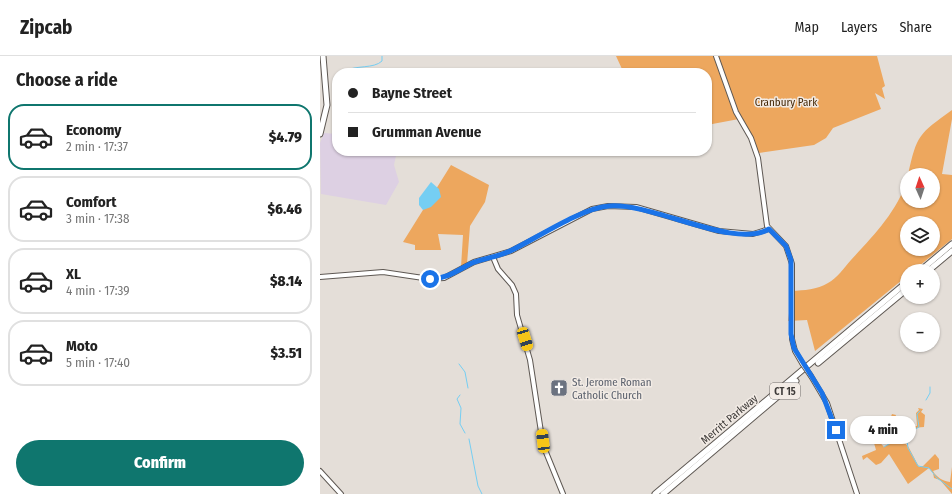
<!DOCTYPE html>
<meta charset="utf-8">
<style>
body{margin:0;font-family:"Fira Sans Condensed",sans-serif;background:#f2f2f2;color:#222;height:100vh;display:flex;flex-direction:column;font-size:15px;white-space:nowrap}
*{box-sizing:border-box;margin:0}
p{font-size:13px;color:#767676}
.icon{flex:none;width:22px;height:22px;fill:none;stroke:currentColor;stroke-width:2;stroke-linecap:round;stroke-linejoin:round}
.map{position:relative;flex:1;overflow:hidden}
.drawer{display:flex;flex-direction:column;background:#fff;width:320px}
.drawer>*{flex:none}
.banner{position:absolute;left:12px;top:12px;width:380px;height:88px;border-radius:16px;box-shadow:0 1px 3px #0004;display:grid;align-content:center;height:88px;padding:0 16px;background:#fff}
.needle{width:26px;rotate:357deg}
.tools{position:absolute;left:580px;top:112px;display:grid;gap:8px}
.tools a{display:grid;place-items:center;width:40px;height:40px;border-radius:50%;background:#fff;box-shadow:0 1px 3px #0004;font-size:20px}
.end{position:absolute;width:18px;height:18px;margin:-9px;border:5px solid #1a73e8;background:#fff;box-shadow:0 0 0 2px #fff}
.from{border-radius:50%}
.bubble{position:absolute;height:28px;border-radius:14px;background:#fff;box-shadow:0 1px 3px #0004;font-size:13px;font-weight:800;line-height:28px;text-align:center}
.car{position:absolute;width:12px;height:24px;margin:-12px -6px;border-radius:5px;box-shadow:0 0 3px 1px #0007;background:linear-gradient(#f5c518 24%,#345 0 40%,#f5c518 0 76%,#345 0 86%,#f5c518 0)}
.banner b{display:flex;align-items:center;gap:14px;height:38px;font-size:15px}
.banner b+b{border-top:1px solid #e0e0e0}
.banner i{width:10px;height:10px;background:#222}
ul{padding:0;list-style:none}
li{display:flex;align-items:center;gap:12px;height:66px;margin:0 8px 6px;padding:0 8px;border:2px solid #e0e0e0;border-radius:16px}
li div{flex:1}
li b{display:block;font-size:15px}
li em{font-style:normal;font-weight:800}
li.on{border-color:#0f766e}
li>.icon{width:36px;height:36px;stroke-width:1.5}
h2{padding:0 16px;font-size:18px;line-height:48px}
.cta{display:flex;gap:8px;margin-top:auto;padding:8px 16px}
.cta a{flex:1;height:46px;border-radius:24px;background:#0f766e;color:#fff;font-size:16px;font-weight:800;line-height:46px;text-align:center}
header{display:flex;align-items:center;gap:24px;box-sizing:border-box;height:56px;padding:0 20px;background:#fff;border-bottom:1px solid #e0e0e0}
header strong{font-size:19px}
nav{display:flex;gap:22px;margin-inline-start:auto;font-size:14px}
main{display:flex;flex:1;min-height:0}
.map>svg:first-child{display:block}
.commercial{fill:#ddd0e3}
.green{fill:#eda75e;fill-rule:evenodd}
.water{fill:#75cef3}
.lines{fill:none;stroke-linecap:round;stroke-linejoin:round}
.stream{stroke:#75cef3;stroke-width:1}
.secondary-casing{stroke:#5e5853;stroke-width:6}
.highway-casing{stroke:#5e5853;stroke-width:7}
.secondary{stroke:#fff;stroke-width:4}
.highway{stroke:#fff;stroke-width:5}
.secondary-bridge-casing{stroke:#5e5853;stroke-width:6;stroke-linecap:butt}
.secondary-bridge{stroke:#fff;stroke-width:4}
.route{stroke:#1a73e8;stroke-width:5}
.labels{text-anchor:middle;stroke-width:3;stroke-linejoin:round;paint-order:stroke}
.shield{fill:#f2ebe5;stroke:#736f6c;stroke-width:1}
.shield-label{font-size:10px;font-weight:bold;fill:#3d3a38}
.park-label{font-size:11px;fill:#462908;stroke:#f2ebe5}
.worship-label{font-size:11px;fill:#5b616d;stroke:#f2ebe5;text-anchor:start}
.street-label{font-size:11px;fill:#3d3a38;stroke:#f2ebe5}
</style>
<header>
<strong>Zipcab</strong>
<nav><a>Map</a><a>Layers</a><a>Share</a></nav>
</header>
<main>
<section class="drawer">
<h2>Choose a ride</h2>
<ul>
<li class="on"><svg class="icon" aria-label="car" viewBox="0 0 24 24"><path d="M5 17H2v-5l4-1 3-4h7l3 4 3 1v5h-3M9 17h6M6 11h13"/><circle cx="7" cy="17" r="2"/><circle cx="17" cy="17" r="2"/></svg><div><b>Economy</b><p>2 min · 17:37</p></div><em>$4.79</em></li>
<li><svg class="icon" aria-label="car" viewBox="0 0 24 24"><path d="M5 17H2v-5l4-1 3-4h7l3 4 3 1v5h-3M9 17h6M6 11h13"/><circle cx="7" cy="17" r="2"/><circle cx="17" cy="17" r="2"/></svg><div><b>Comfort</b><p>3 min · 17:38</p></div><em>$6.46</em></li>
<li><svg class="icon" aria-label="car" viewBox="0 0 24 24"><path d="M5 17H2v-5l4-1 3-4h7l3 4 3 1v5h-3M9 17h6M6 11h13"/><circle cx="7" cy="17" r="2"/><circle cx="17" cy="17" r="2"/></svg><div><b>XL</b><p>4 min · 17:39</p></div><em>$8.14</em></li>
<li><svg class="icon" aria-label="car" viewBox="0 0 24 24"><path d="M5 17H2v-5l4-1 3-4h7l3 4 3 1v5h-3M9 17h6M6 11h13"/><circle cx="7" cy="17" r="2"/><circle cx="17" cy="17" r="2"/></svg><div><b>Moto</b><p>5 min · 17:40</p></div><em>$3.51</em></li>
</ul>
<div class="cta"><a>Confirm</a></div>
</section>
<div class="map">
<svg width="632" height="438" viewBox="0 0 632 438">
<rect width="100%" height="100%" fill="#e4ded8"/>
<polygon class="commercial" points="4,77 17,78 17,95 77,95 74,109 79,126 66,149 1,138 0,87"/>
<g class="green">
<polygon points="296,0 395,0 419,63 387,69 387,17 307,17 305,12 302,13"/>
<polygon points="398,0 557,0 565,30 562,32 565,43 555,37 561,53 513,72 506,82 494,89 439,97 417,54"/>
<path d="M632,54v9l-10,55 10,1v64l-39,32h-6v5l-92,75 -8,-31 -19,1 4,-30c12,-1 25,-1 36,-8 9,-5 16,-15 23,-23 22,-24 46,-48 56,-80v21h26v-26h-25c9,-41 11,-41 44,-65zM587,167h26v26h-26z"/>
<polygon points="131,109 169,129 165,146 150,170 147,208 141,211 143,179 118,178 121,194 95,194 95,189 83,186"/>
<path d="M598,352l5,1 -2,3 4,3 -1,12c-9,0 -19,4 -22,14l6,5 11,21 4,-1 12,-12 4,5v10l-6,2c3,6 10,10 17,11l2,-15v27l-12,-14 -6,-2 -1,-5 -4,-5 -21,16 -19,-30 -8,9 -5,2 -9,-8 -4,3 -1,-4 14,-6 -4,-14h2l10,11 11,-7 -1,-1 3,-4 -4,-4h-5l-1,-4 5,-13 4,1 -4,13 10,4 5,-6h10l-1,-13 3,-3z"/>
</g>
<polygon class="water" points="111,126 119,133 121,141 111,151 103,154 99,149 99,142"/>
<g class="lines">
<g class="stream">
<path d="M25,15c10,-6 29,-2 37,-10v-5"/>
<polyline points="139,308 145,316 148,332"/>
<polyline points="140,339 137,343 141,352 140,368 145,377"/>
<polyline points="606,344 610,337 610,331"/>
<polyline points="600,355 597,358 599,371 586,378 588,392 598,410 609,412 617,422 632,433"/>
<polyline points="149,383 158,430 162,438"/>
<polyline points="564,391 586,378"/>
</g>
<defs>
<g id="secondary">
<polyline points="396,0 416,56 431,82 438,102 447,170 466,190 472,208 472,283 475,295 482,307"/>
<polyline points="173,201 178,213 192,229 196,238 197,259 210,304 223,389 243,438"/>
<polyline points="0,221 63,216 110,223 124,222 154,206 191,195 272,153 288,150 316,151 399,175 433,178 449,173"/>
<polyline points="491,320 507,347 537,438"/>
<polyline points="0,415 21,438"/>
</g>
<g id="highway">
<polyline points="0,78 7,49 3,0"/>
<polyline points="600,215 632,188"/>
<polyline points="608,215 632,195"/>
<polyline points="498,307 587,233"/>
<polyline points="335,438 587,226"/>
<polyline points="343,438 476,325"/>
</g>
</defs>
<use href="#secondary" class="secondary-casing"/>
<use href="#highway" class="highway-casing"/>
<use href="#secondary" class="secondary"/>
<use href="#highway" class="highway"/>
<defs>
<polyline id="secondary-bridge" points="482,307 491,320"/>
</defs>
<use href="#secondary-bridge" class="secondary-bridge-casing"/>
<use href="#secondary-bridge" class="secondary-bridge"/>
</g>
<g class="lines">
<path class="route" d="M110,223c17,0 28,-9 42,-16 12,-5 26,-6 38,-12 27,-13 71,-43 99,-45 43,-4 126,44 160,23l17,17 5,14v74l3,14 28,45 14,37"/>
</g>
<defs>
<symbol id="church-square" viewBox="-11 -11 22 22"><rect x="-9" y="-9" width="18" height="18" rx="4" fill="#6b7280" stroke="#f2ebe5"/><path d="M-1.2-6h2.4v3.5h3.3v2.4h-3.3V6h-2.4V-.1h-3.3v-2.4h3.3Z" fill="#fff"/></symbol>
</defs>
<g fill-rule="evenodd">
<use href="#church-square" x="229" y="322" width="20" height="20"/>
</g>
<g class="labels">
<rect class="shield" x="450" y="327" width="30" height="16" rx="3"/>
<g class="shield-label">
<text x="465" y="339">CT 15</text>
</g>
<g class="park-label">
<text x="466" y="50">Cranbury Park</text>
</g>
<g class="worship-label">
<text x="252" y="330">St. Jerome Roman<tspan x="252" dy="13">Catholic Church</tspan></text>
</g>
<g class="street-label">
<text transform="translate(409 363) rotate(-40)" y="4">Merritt Parkway</text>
</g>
</g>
</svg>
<div class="tools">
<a><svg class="needle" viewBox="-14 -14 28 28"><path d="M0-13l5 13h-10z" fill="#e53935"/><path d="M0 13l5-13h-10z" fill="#767676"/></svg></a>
<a><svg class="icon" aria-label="layers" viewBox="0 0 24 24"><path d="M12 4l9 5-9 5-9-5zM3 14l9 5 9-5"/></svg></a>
<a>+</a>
<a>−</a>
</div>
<i class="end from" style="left:110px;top:223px"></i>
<i class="end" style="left:516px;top:374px"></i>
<div class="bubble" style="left:530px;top:360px;width:66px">4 min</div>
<i class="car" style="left:205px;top:283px;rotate:163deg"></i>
<i class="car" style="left:223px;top:385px;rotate:353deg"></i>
<div class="banner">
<b><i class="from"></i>Bayne Street</b>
<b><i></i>Grumman Avenue</b>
</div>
</div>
</main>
